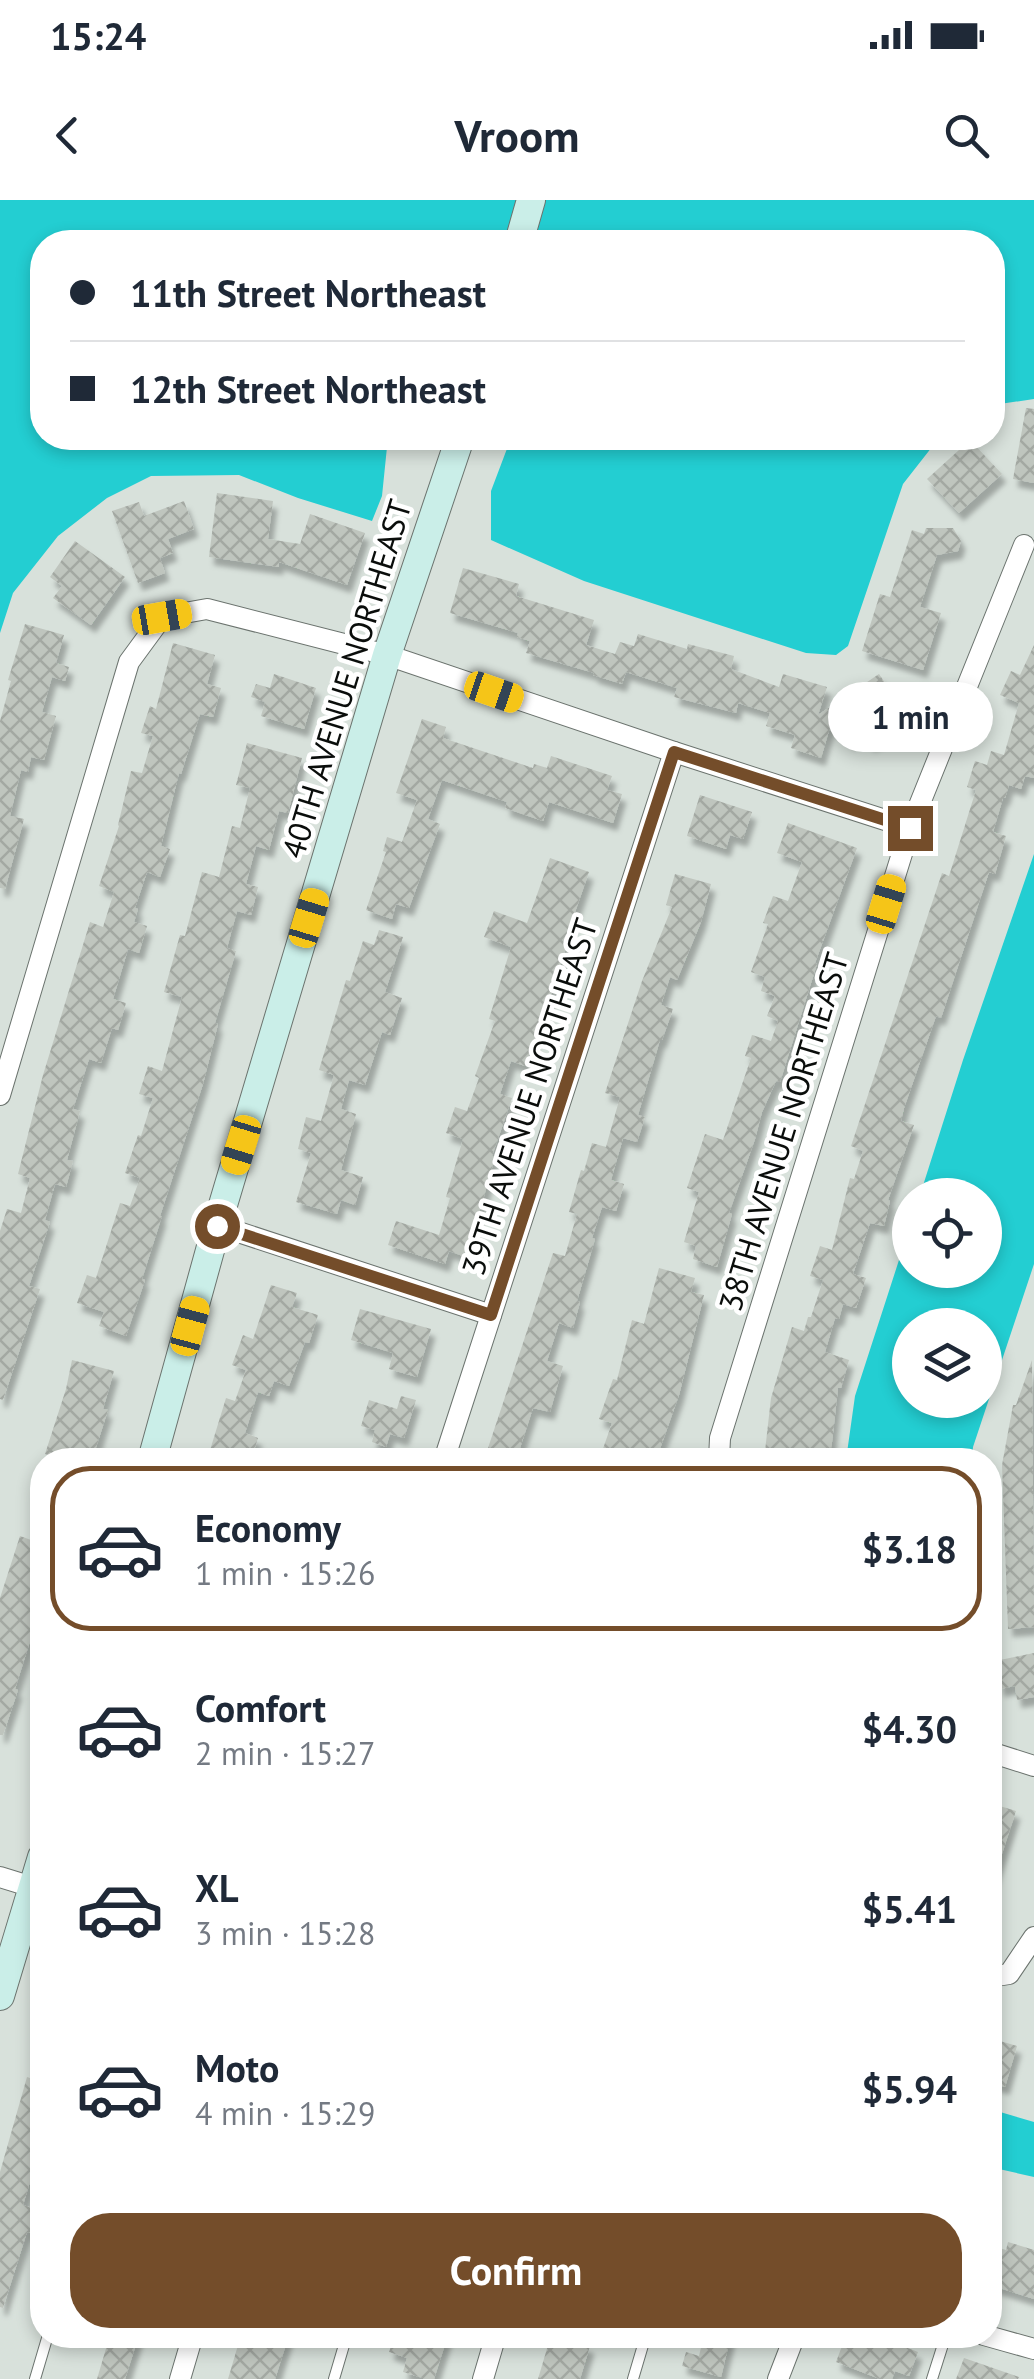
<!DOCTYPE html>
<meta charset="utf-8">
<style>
body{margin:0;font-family:"PT Sans",sans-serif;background:#f2f2f3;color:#1f2937;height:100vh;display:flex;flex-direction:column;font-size:38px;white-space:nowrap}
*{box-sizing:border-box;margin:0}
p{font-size:32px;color:#747a83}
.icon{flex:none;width:55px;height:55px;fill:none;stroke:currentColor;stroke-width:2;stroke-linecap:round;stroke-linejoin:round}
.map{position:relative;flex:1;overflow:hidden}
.sheet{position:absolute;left:30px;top:1248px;width:972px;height:900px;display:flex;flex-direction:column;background:#fff;border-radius:40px;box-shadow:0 5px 15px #0003}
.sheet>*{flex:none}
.top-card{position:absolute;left:30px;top:30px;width:975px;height:220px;border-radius:40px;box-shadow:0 5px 15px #0003;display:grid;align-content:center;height:220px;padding:0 40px;background:#fff}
.fabs{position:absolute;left:892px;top:978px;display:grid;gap:20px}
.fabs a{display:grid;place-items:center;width:110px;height:110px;border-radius:50%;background:#fff;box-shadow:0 5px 15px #0003;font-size:50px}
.end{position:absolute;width:45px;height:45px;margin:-22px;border:12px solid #744d2a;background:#fff;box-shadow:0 0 0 5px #fff}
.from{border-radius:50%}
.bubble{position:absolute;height:70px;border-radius:35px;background:#fff;box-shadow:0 5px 15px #0003;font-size:32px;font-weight:700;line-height:70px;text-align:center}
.car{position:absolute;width:30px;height:60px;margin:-30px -15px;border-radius:12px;box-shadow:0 0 8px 2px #0007;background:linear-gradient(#f5c518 24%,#345 0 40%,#f5c518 0 76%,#345 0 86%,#f5c518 0)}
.top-card b{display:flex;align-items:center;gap:35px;height:95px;font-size:38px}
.top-card b+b{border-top:2px solid #e0e1e3}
.top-card i{width:25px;height:25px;background:#1f2937}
ul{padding:18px 0 0;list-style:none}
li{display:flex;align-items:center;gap:30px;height:165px;margin:0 20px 15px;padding:0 20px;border:5px solid transparent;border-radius:40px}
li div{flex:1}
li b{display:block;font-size:38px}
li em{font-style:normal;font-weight:700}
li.selected{border-color:#744d2a}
li>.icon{width:90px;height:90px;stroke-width:1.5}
.primary-button{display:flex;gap:20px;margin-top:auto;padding:20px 40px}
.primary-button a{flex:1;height:115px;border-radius:40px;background:#744d2a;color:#fff;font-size:40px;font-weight:700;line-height:115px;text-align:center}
.status{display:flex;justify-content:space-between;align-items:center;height:70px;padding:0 50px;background:#fff;direction:ltr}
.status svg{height:28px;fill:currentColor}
header{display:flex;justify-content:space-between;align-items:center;height:130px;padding:0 40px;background:#fff;font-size:45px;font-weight:700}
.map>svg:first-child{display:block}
.water{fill:#23ced2;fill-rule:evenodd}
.building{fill:url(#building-cross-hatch);filter:url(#shadow)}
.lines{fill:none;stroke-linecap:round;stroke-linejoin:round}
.lane-casing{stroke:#6b736e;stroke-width:12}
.street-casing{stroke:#6b736e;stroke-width:22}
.secondary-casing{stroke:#6b736e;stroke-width:30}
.lane{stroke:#fff;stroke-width:10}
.street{stroke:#fff;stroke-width:20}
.secondary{stroke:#caeee8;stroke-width:28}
.route{stroke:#744d2a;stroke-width:12}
.labels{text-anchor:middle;stroke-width:9;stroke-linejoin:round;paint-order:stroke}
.street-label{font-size:32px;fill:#0a0d0b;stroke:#fff}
</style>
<div class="status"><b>15:24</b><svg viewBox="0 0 49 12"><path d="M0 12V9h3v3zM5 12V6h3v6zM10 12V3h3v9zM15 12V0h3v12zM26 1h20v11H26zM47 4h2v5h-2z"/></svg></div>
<header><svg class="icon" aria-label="back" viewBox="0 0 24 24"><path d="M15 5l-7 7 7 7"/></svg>Vroom<svg class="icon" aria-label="search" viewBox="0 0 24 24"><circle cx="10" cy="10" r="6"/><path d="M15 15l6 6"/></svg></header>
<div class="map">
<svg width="1034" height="2179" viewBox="0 0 1034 2179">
<defs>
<pattern id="building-cross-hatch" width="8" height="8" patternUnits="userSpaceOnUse" patternTransform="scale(2.5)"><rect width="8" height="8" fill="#bfc5be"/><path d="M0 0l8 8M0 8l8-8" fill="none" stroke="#a3a8a2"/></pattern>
<filter id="shadow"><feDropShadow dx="4.5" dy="8" stdDeviation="2.5" flood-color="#0004"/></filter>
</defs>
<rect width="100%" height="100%" fill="#d8e1db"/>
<g class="water">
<polygon points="0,0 1034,0 1034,199 993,205 992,42 42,42 42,238 391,238 387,247 382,296 372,321 298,298 239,275 151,276 107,298 58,336 13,393 0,433"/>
<polygon points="511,238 939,238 903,284 848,446 836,455 806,453 584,381 491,340 491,291"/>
<path d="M1034,654v410l-61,183 -1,13h-126l9,-64 55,-170v44h75v-75h-65l43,-135zM910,1125h75v75h-75z"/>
<polygon points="990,1909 1034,1922 1034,1977 990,1967"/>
</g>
<g class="building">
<polygon points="1026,208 1034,209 1034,283 1013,279"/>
<polygon points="970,240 1002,274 959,313 927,279"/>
<polygon points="217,293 273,301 268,339 300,344 310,314 365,333 347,385 279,362 279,367 209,357"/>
<polygon points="184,301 194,329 168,339 173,353 160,358 165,373 138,383 112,311 139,302 144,316"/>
<polygon points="926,328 953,328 961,341 958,351 937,355 920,407 941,413 923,470 862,451 880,394 890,397 912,330 924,334"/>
<polygon points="75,341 125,377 91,425 53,398 62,386 50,377"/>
<polygon points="463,368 519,384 516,396 594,420 586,445 615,454 620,442 634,446 638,434 687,449 688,444 734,456 731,469 779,487 783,474 827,487 818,515 879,474 909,518 871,544 863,533 850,542 833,517 821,558 791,548 795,535 766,526 770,513 738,503 736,513 674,497 677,488 626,472 622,484 593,475 594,473 526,453 530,441 517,437 518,433 450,413"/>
<polygon points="25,424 64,435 56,463 69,467 65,481 52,477 42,512 56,516 44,560 31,557 28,572 21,570 10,616 24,619 5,689 0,688 0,521 11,481 8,480"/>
<polygon points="173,443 215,455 207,484 221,488 213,517 200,514 181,574 179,573 161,646 170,649 160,677 147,672 135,708 138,709 134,722 147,726 139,753 128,749 113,799 126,803 118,830 112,828 101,863 89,859 73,909 80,911 67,960 73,961 66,987 55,984 45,1020 50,1022 29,1086 40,1089 3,1200 0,1199 0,1031 7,1009 21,1013 30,978 18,974 43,875 90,722 103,727 114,692 99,686 119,626 118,625 131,571 142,573 153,536 141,533 150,506 156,509"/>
<polygon points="1034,445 1034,578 1025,576 1021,589 1009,585 1005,598 1003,598 993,632 1006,636 995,674 989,672 941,818 936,816 904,908 901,921 914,925 888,1000 890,1001 884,1026 870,1023 853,1074 866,1078 856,1108 843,1104 839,1119 835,1118 825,1152 849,1160 841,1188 838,1188 830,1260 764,1260 771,1198 792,1127 804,1131 808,1117 811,1117 823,1080 810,1076 820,1046 832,1050 850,978 854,979 863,951 851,946 942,673 949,676 976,590 967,587 975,561 987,565 991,551 1004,555 1019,503 1000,495 1011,471 1020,475"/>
<polygon points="274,474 316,488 304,529 261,516 265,502 251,497 256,484 270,488"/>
<polygon points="422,519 446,527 443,538 533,568 534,564 547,568 551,556 612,576 607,590 622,594 613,623 549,602 543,621 505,608 507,602 442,580 428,619 440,624 409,708 396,704 392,719 366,710 386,652 383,651 387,637 402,642 417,600 396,593"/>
<polygon points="247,543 302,558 288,613 279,611 269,650 256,646 246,684 258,687 251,715 237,711 227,748 236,751 215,823 218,824 203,884 160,1016 162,1016 142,1079 145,1080 126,1136 99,1126 104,1112 77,1103 87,1075 96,1078 120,1003 130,1006 140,978 125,973 138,935 141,936 153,898 139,894 148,866 162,871 182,797 164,792 180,735 185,736 202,672 219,677 232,626 240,628 250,588 236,585"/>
<polygon points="700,595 752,612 743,639 730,635 726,649 687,636"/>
<polygon points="788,623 857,648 815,763 817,764 780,882 776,881 762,912 755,939 729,1013 732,1014 717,1067 693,1059 696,1046 684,1042 699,992 687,988 705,934 723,940 751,858 745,856 752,835 771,841 778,821 767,816 775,796 761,791 765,777 751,772 768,724 763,723 773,696 788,701 802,662 777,653"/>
<polygon points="550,658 589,672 566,738 569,739 538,834 536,834 525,866 511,861 500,894 512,898 492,956 495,957 481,1007 463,1056 449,1051 445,1064 388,1045 396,1021 439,1035 450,998 446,997 463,939 446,933 455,907 467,911 479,878 475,876 495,821 489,819 511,747 484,737 494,711 527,723"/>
<polygon points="675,674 711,684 701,722 677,780 670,777 661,805 673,809 662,840 660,840 638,915 645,917 637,942 623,938 611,980 624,984 616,1011 602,1007 592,1038 595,1039 577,1101 580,1102 573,1128 559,1123 547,1161 563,1166 550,1212 533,1208 520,1248 549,1256 548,1260 484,1260 553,1053 565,1056 577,1014 569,1012 581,970 584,971 592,943 606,947 620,897 605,893 642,781 672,707 666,705"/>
<polygon points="379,730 403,737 385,792 402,798 390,835 382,832 365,885 349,880 341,909 356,914 341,970 363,977 355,1005 341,1000 337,1014 296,1002 311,953 298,949 306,917 321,921 334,875 319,870 346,780 350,781 363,741 374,745"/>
<polygon points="659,1068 695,1078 691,1092 704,1095 679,1195 656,1260 599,1260 612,1223 599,1219 613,1179 617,1180 632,1120 644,1124"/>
<polygon points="271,1085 297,1093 292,1107 318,1115 309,1143 305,1142 289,1186 274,1181 269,1196 258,1192 245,1233 258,1238 251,1260 207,1260 226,1198 235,1201 246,1170 232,1165 243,1135 253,1139"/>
<polygon points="360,1109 431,1129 417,1177 389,1169 393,1153 351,1140"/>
<polygon points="72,1160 114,1171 103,1209 108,1210 92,1260 63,1260 45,1254 66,1189"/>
<polygon points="1032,1160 1034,1427 1008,1429 1002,1265 1013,1205 1016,1205"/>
<polygon points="401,1196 416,1200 404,1238 390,1234 386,1247 372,1242 375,1230 361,1226 369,1200 397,1209"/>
<polygon points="20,1336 42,1344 42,1403 15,1489 18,1490 3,1535 0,1535 0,1398"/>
<polygon points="1034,1453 1034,1497 1017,1500 1015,1486 1000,1489 995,1461"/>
<polygon points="990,1603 1016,1611 993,1681 990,1681"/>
<polygon points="990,1838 1017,1846 1005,1887 990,1882"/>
<polygon points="27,1877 42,1882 42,1942 23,2005 42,2011 42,2037 27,2032 3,2108 0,2107 0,1972"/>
<polygon points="1008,2042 1034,2050 1034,2099 990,2085 990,2045 1006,2050"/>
<polygon points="110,2135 139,2135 125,2179 97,2179"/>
<polygon points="241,2135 289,2135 275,2179 228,2179"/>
<polygon points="395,2135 448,2135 434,2179 426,2179 403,2172 407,2158 389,2152"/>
<polygon points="551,2135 579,2135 577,2142 590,2146 580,2179 538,2179"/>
<polygon points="704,2135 731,2135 721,2177 682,2166 686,2152 699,2156"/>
<polygon points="877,2136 918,2152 909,2176 895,2171 892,2179 880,2179 836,2162 845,2138 872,2148"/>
<polygon points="964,2158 1019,2177 1018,2179 956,2179"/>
</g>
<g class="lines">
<defs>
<g id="lane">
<polyline points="35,2179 48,2135"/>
<polyline points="334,2179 347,2135"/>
<polyline points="633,2179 646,2135"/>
<polyline points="932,2179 946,2135"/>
</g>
<g id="street">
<polyline points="0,895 129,462 162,417 207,409 387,455 674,552 910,628"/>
<polyline points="217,1025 491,1115"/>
<polyline points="444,1260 674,552"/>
<polyline points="719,1260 720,1238 910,628 1024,345"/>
<polyline points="990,1552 1034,1566"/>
<polyline points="0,1677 42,1690"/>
<polyline points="990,1777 1009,1774 1034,1737"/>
<polyline points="984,2135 1034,2149"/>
<polyline points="180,2179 193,2135"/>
<polyline points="483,2179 496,2135"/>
<polyline points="778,2179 795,2135"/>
</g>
<g id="secondary">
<polyline points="519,42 531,0"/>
<polyline points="152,1260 217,1025 387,455 460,238"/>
<polyline points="0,1796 42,1657"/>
</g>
</defs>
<use href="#lane" class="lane-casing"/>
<use href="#street" class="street-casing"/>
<use href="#secondary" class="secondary-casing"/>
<use href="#lane" class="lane"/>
<use href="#street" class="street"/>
<use href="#secondary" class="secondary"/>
</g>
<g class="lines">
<polyline class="route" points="217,1026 491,1115 674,552 910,628"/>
</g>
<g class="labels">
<g class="street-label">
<text transform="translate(347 479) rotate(-73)" y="11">40TH AVENUE NORTHEAST</text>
<text transform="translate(530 897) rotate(-72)" y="11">39TH AVENUE NORTHEAST</text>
<text transform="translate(784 932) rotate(-73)" y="11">38TH AVENUE NORTHEAST</text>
</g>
</g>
</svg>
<div class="fabs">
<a><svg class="icon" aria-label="locate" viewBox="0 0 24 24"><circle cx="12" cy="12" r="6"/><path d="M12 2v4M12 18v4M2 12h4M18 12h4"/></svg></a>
<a><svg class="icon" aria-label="layers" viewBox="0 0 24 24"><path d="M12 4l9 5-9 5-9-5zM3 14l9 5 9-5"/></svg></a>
</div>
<i class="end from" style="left:217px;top:1026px"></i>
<i class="end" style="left:910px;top:628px"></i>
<div class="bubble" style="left:828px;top:482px;width:165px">1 min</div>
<i class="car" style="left:162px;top:417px;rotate:80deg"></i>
<i class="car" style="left:494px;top:492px;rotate:109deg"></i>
<i class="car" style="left:886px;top:704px;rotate:17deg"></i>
<i class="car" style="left:309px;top:718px;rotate:17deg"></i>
<i class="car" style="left:241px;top:945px;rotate:197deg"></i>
<i class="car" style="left:190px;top:1126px;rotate:15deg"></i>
<div class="top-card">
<b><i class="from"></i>11th Street Northeast</b>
<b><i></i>12th Street Northeast</b>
</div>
<section class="sheet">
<ul>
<li class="selected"><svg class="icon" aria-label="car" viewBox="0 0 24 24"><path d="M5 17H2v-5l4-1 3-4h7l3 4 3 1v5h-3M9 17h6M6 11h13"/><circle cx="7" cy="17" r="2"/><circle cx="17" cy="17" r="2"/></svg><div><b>Economy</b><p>1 min · 15:26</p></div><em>$3.18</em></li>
<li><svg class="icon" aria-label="car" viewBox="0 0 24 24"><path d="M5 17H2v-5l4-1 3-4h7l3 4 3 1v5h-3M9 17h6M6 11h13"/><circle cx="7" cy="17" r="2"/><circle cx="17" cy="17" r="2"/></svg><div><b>Comfort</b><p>2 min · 15:27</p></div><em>$4.30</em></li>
<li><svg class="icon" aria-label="car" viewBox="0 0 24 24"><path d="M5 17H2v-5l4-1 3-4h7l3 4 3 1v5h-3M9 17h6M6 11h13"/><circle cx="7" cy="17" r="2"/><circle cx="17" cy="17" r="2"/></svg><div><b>XL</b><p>3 min · 15:28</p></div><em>$5.41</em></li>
<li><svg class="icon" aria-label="car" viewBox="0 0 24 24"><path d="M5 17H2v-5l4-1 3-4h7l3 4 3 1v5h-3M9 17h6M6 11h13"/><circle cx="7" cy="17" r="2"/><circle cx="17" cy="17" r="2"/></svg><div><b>Moto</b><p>4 min · 15:29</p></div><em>$5.94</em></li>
</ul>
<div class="primary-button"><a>Confirm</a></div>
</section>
</div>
